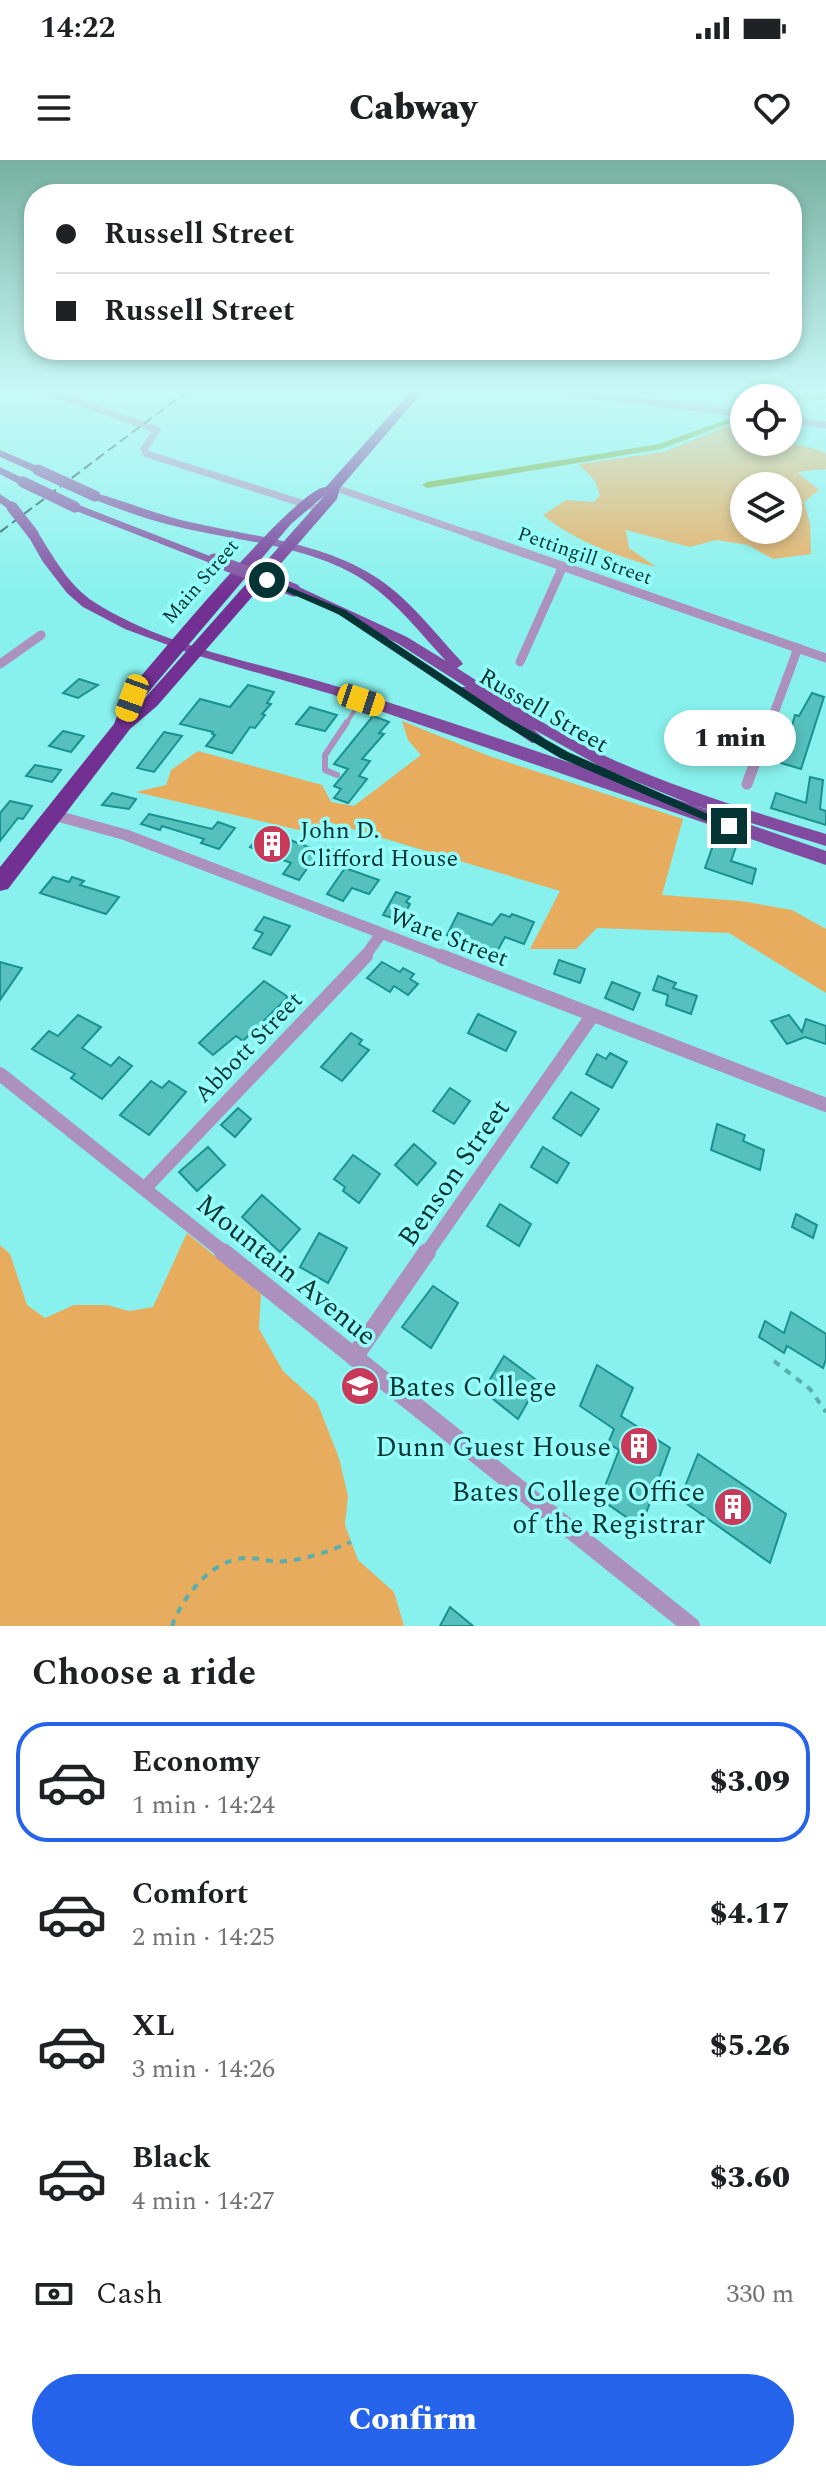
<!DOCTYPE html>
<meta charset="utf-8">
<style>
body{margin:0;font-family:Spectral,serif;background:#f2f2f2;color:#202124;height:100vh;display:flex;flex-direction:column;font-size:30px;white-space:nowrap}
*{box-sizing:border-box;margin:0}
p{font-size:26px;color:#757577}
.icon{flex:none;width:44px;height:44px;fill:none;stroke:currentColor;stroke-width:2;stroke-linecap:round;stroke-linejoin:round}
.map{position:relative;height:1466px;overflow:hidden}
.details{display:flex;flex-direction:column;background:#fff;flex:1}
.details>*{flex:none}
.hud{position:absolute;left:24px;top:24px;width:778px;height:176px;border-radius:32px;box-shadow:0 4px 12px #0003;display:grid;align-content:center;height:176px;padding:0 32px;background:#fff}
.fabs{position:absolute;left:730px;top:224px;display:grid;gap:16px}
.fabs a{display:grid;place-items:center;width:72px;height:72px;border-radius:50%;background:#fff;box-shadow:0 4px 12px #0003;font-size:40px}
.end{position:absolute;width:36px;height:36px;margin:-18px;border:10px solid #043534;background:#fff;box-shadow:0 0 0 4px #fff}
.from{border-radius:50%}
.bubble{position:absolute;height:56px;border-radius:28px;background:#fff;box-shadow:0 4px 12px #0003;font-size:26px;font-weight:800;line-height:56px;text-align:center}
.car{position:absolute;width:24px;height:48px;margin:-24px -12px;border-radius:10px;box-shadow:0 0 6px 2px #0007;background:linear-gradient(#f5c518 24%,#345 0 40%,#f5c518 0 76%,#345 0 86%,#f5c518 0)}
.hud b{display:flex;align-items:center;gap:28px;height:76px;font-size:30px}
.hud b+b{border-top:2px solid #e0e0e0}
.hud i{width:20px;height:20px;background:#202124}
ul{padding:0;list-style:none}
li{display:flex;align-items:center;gap:24px;height:120px;margin:0 16px 12px;padding:0 16px;border:4px solid transparent;border-radius:32px}
li div{flex:1}
li b{display:block;font-size:30px}
li em{font-style:normal;font-weight:800}
li.active{border-color:#2563eb}
li>.icon{width:72px;height:72px;stroke-width:1.5}
h2{padding:0 32px;font-size:36px;line-height:96px}
.pay{display:flex;align-items:center;gap:20px;height:88px;padding:0 32px;font-size:30px}
.pay p{margin-inline-start:auto}
.cta{display:flex;gap:16px;margin-top:auto;padding:16px 32px}
.cta a{flex:1;height:92px;border-radius:48px;background:#2563eb;color:#fff;font-size:32px;font-weight:800;line-height:92px;text-align:center}
.status{display:flex;justify-content:space-between;align-items:center;height:56px;padding:0 40px;background:#fff;direction:ltr}
.status svg{height:22px;fill:currentColor}
header{display:flex;justify-content:space-between;align-items:center;height:104px;padding:0 32px;background:#fff;font-size:36px;font-weight:800}
.map>svg:first-child{display:block}
.green{fill:#e7ac5e;fill-rule:evenodd}
.lines{fill:none;stroke-linecap:round;stroke-linejoin:round}
.canal{fill:#6faa33;fill-rule:evenodd}
.building{fill:#56c0bd;stroke:#19928f;stroke-width:2}
.path{stroke:#5aafac;stroke-width:4;stroke-dasharray:7 7;stroke-linecap:butt}
.lane-far1{stroke:#ac90bd;stroke-width:4}
.lane{stroke:#ac90bd;stroke-width:6}
.street-far4{stroke:#ac90bd;stroke-width:7}
.street-far3{stroke:#ac90bd;stroke-width:9}
.street-far2{stroke:#ac90bd;stroke-width:11}
.street-far1{stroke:#ac90bd;stroke-width:14}
.street{stroke:#ac90bd;stroke-width:18}
.primary{fill:#814c9f;fill-rule:evenodd}
.highway{fill:#723093;fill-rule:evenodd}
.rail{stroke:#134b49;stroke-width:2;stroke-dasharray:10 5;stroke-linecap:butt}
.primary-bridge-far1{stroke:#814c9f;stroke-width:11}
.primary-bridge{stroke:#814c9f;stroke-width:13}
.route{fill:#043534}
.labels{text-anchor:middle;stroke-width:7;stroke-linejoin:round;paint-order:stroke}
.far-street-label{font-size:20px;fill:#043534;stroke:#96fefa}
.street-label{font-size:24px;fill:#043534;stroke:#96fefa}
.poi-label{font-size:24px;fill:#043534;stroke:#96fefa;text-anchor:start}
.near-street-label{font-size:28px;fill:#043534;stroke:#96fefa}
.near-poi-label{font-size:28px;fill:#043534;stroke:#96fefa;text-anchor:end}
</style>
<div class="status"><b>14:22</b><svg viewBox="0 0 49 12"><path d="M0 12V9h3v3zM5 12V6h3v6zM10 12V3h3v9zM15 12V0h3v12zM26 1h20v11H26zM47 4h2v5h-2z"/></svg></div>
<header><svg class="icon" aria-label="menu" viewBox="0 0 24 24"><path d="M4 6h16M4 12h16M4 18h16"/></svg>Cabway<svg class="icon" aria-label="heart" viewBox="0 0 24 24"><path d="M12 20l-8-8c-3-5 5-10 8-4 3-6 11-1 8 4z"/></svg></header>
<div class="map">
<svg width="826" height="1466" viewBox="0 0 826 1466">
<rect width="100%" height="100%" fill="#88f1ed"/>
<g class="green">
<path d="M744,259v23c29,0 55,0 82,11v16l-29,3 22,18 -15,12 6,22 1,30 -38,5 -25,-14 -32,-5 -26,7 -64,-17 3,18 27,19c-39,-11 -82,-26 -113,-52l23,-15 27,2 7,-6 -5,-15 -16,-17 85,-12zM788,326v44h-44v-44z"/>
<polygon points="402,561 489,596 683,659 662,735 741,741 792,750 826,769 826,833 729,773 597,768 576,789 530,789 560,731 329,662 303,671 136,632 166,625 171,610 198,591 322,625 331,642 354,646 421,595 408,580"/>
<polygon points="187,1073 261,1134 259,1169 283,1211 317,1242 339,1298 348,1336 345,1365 358,1400 394,1432 404,1466 0,1466 0,1085 10,1094 27,1145 45,1158 74,1145 107,1145 129,1151 153,1147"/>
</g>
<g class="lines">
<g class="canal">
<polygon points="826,232 826,238 788,244 788,238"/>
<polygon points="734,257 741,259 661,289 427,328 422,325 427,322 659,284"/>
</g>
</g>
<g class="building">
<polygon points="79,519 98,525 78,538 63,533"/>
<polygon points="248,525 274,532 267,543 271,544 262,554 265,555 255,568 250,567 232,593 206,586 215,575 212,574 213,572 180,564 200,539 230,547"/>
<polygon points="812,533 824,537 801,609 781,603 795,555 799,556"/>
<polygon points="310,547 337,555 325,571 296,564"/>
<polygon points="373,556 389,562 379,573 384,574 362,599 370,601 359,616 367,619 348,643 334,638 341,629 334,626 348,609 334,604"/>
<polygon points="63,571 84,576 71,592 49,586"/>
<polygon points="164,572 182,576 154,612 137,608"/>
<polygon points="35,605 61,610 52,622 26,616"/>
<polygon points="810,617 823,620 820,649 826,651 826,665 771,648 776,633 806,643"/>
<polygon points="112,633 136,639 129,649 102,645"/>
<polygon points="10,641 32,646 23,659 18,658 0,681 0,653"/>
<polygon points="149,654 212,669 218,662 235,668 219,689 201,683 204,679 162,666 160,670 141,664"/>
<polygon points="264,670 319,691 299,720 283,714 291,703 250,687"/>
<polygon points="716,677 737,684 731,701 756,709 752,724 705,708"/>
<polygon points="323,686 347,694 337,709 313,700"/>
<polygon points="345,708 379,720 369,734 352,728 343,741 327,734"/>
<polygon points="53,717 69,722 72,717 84,721 80,725 119,737 106,754 40,733"/>
<polygon points="396,732 410,737 406,742 410,744 401,761 383,755"/>
<polygon points="458,753 492,765 501,754 510,757 512,754 534,762 524,784 505,777 495,795 447,775"/>
<polygon points="264,757 290,766 271,795 253,788 263,773 255,770"/>
<polygon points="559,800 585,809 580,823 554,814"/>
<polygon points="0,802 22,808 0,840"/>
<polygon points="382,802 400,812 403,808 414,814 410,819 418,824 408,835 394,826 390,832 367,818"/>
<polygon points="658,816 676,823 673,828 697,836 691,854 666,845 668,835 653,830"/>
<polygon points="264,821 288,837 243,881 236,876 213,895 199,883"/>
<polygon points="612,822 640,833 633,850 605,838"/>
<polygon points="478,854 516,872 506,891 468,873"/>
<polygon points="78,855 101,867 82,888 111,906 119,897 132,906 102,939 71,918 75,914 32,889 49,871 58,876"/>
<polygon points="789,855 802,872 806,859 826,866 826,884 805,877 787,884 771,861"/>
<polygon points="351,873 362,880 359,884 369,890 342,921 321,907"/>
<polygon points="610,893 627,902 612,928 586,914 597,894 606,899"/>
<polygon points="151,921 162,928 169,921 186,932 149,975 120,955"/>
<polygon points="450,928 470,941 454,964 433,951"/>
<polygon points="571,932 599,949 581,976 553,958"/>
<polygon points="238,948 251,959 235,977 221,965"/>
<polygon points="717,964 745,975 743,981 764,990 760,1010 711,990"/>
<polygon points="414,984 436,1003 417,1025 395,1005"/>
<polygon points="208,987 225,1005 197,1031 179,1012"/>
<polygon points="543,987 569,1003 557,1023 531,1007"/>
<polygon points="353,995 380,1014 359,1043 343,1031 345,1027 334,1019"/>
<polygon points="262,1035 300,1069 280,1092 242,1057"/>
<polygon points="500,1044 531,1064 519,1086 487,1066"/>
<polygon points="796,1054 817,1065 813,1078 792,1067"/>
<polygon points="319,1073 347,1088 328,1123 300,1107"/>
<polygon points="433,1126 458,1143 431,1188 402,1167"/>
<polygon points="791,1152 826,1174 826,1199 823,1208 787,1186 784,1193 759,1177 765,1161 784,1173"/>
<polygon points="504,1196 539,1222 518,1259 483,1231"/>
<polygon points="597,1205 633,1228 621,1256 670,1288 641,1367 600,1339 619,1290 608,1283 614,1269 580,1246"/>
<polygon points="698,1294 786,1354 770,1403 680,1339"/>
<polygon points="450,1447 473,1466 440,1466"/>
</g>
<g class="lines">
<g class="path">
<polyline points="774,1201 810,1229 826,1252"/>
<path d="M172,1466c11,-30 40,-68 76,-68 12,0 23,5 37,3 23,-2 45,-10 66,-19"/>
</g>
<polyline class="lane-far1" points="346,564 361,540"/>
<polyline class="lane" points="337,615 325,610 325,595 347,562"/>
<g class="street-far4">
<polyline points="25,229 48,231 157,270 144,289 147,294 320,349"/>
<polyline points="544,229 744,254"/>
<polyline points="788,260 826,265"/>
<polyline points="333,327 478,377"/>
</g>
<g class="street-far3">
<polyline points="473,375 826,498"/>
<polyline points="520,502 563,406"/>
<polyline points="0,504 41,475"/>
<polyline points="770,564 798,488"/>
</g>
<g class="street-far2">
<polyline points="747,624 770,562"/>
<polyline points="54,655 126,675 446,798"/>
<polyline points="364,798 380,775"/>
</g>
<g class="street-far1">
<polyline points="441,796 826,945"/>
<polyline points="0,914 226,1094"/>
<polyline points="145,1028 366,796"/>
<polyline points="426,1094 592,856"/>
</g>
<g class="street">
<polyline points="223,1092 691,1466"/>
<polyline points="354,1197 427,1092"/>
</g>
<g class="primary">
<polygon points="0,290 42,308 43,310 34,312 0,297"/>
<polygon points="0,307 27,320 29,322 19,324 0,314"/>
<path d="M95,333c33,9 65,23 99,30 61,14 126,19 180,53 34,21 60,56 87,85l2,3 -6,4c52,33 103,68 159,93 68,30 139,51 210,73v12l-133,-41 133,46v14l-495,-171 -139,-40 -67,-25 -42,-22 -16,-14 -24,-31 -16,-28 2,-3h8c16,25 31,54 57,71 70,45 166,61 245,85 118,36 235,77 351,117l-87,-36 -70,-39 12,10 -3,4h-10l-78,-53 2,-3h10l-69,-44 -109,-53 11,-3 108,50 39,24c-25,-27 -48,-57 -78,-78 -50,-34 -113,-40 -171,-52 -36,-7 -72,-19 -106,-33l-2,-2z"/>
<polygon points="0,334 16,345 16,349 8,349 0,343"/>
<polygon points="71,345 79,345 220,400 210,403 71,349"/>
</g>
<path class="highway" d="M413,229h12l-85,99 -3,11 -180,207 -27,23 -122,160 -8,2v-24l114,-143 12,-30c27,-31 172,-208 200,-207zM325,335l-180,203 -5,4 151,-178z"/>
<polyline class="rail" points="0,372 190,229"/>
<g class="primary-bridge-far1">
<polyline points="38,310 95,336"/>
<polyline points="23,322 75,347"/>
<polyline points="12,347 33,374"/>
</g>
<polyline class="primary-bridge" points="214,400 294,430"/>
</g>
<linearGradient id="sky" x2="0" y2="1"><stop stop-color="#77b0a0"/><stop offset="0.53" stop-color="#c9f9f7"/><stop offset="1" stop-color="#c9f9f7" stop-opacity="0"/></linearGradient>
<rect width="826" height="434" fill="url(#sky)"/>
<polygon class="route" points="267,418 345,450 508,558 568,592 735,666 734,669 725,669 560,598 501,563 338,454 264,422"/>
<defs>
<symbol id="building-disc" viewBox="-11 -11 22 22"><circle r="9.5" fill="#c93a5a" stroke="#96fefa"/><path d="M-4-6H4V6H1V3H-1V6H-4ZM-2.5-4.3h1.7v1.8h-1.7ZM.8-4.3h1.7v1.8H.8ZM-2.5-1h1.7V.8h-1.7ZM.8-1h1.7V.8H.8Z" fill="#fff"/></symbol>
<symbol id="university-disc" viewBox="-11 -11 22 22"><circle r="9.5" fill="#c93a5a" stroke="#96fefa"/><path d="M0-5L7-2L0 1L-7-2ZM-4 1L0 2.5L4 1V4Q0 6-4 4Z" fill="#fff"/></symbol>
</defs>
<g fill-rule="evenodd">
<use href="#building-disc" x="250" y="662" width="44" height="44"/>
<use href="#university-disc" x="338" y="1204" width="44" height="44"/>
<use href="#building-disc" x="617" y="1264" width="44" height="44"/>
<use href="#building-disc" x="711" y="1325" width="44" height="44"/>
</g>
<g class="labels">
<g class="far-street-label">
<text transform="translate(585 395) rotate(19)" y="7">Pettingill Street</text>
<text transform="translate(200 421) rotate(-49)" y="7">Main Street</text>
</g>
<g class="street-label">
<text transform="translate(544 550) rotate(30)" y="8">Russell Street</text>
<text transform="translate(449 777) rotate(21)" y="8">Ware Street</text>
<text transform="translate(248 887) rotate(-46)" y="8">Abbott Street</text>
</g>
<g class="poi-label">
<text x="300" y="678">John D.<tspan x="300" dy="28">Clifford House</tspan></text>
</g>
<g class="near-street-label">
<text transform="translate(453 1012) rotate(-55)" y="10">Benson Street</text>
<text transform="translate(287 1109) rotate(39)" y="10">Mountain Avenue</text>
</g>
<g class="near-poi-label">
<text x="388" y="1236" text-anchor="start">Bates College</text>
<text x="611" y="1296">Dunn Guest House</text>
<text x="705" y="1341">Bates College Office<tspan x="705" dy="32">of the Registrar</tspan></text>
</g>
</g>
</svg>
<div class="fabs">
<a><svg class="icon" aria-label="locate" viewBox="0 0 24 24"><circle cx="12" cy="12" r="6"/><path d="M12 2v4M12 18v4M2 12h4M18 12h4"/></svg></a>
<a><svg class="icon" aria-label="layers" viewBox="0 0 24 24"><path d="M12 4l9 5-9 5-9-5zM3 14l9 5 9-5"/></svg></a>
</div>
<i class="end from" style="left:267px;top:420px"></i>
<i class="end" style="left:729px;top:666px"></i>
<div class="bubble" style="left:664px;top:550px;width:132px">1 min</div>
<i class="car" style="left:132px;top:538px;rotate:200deg"></i>
<i class="car" style="left:361px;top:540px;rotate:108deg"></i>
<div class="hud">
<b><i class="from"></i>Russell Street</b>
<b><i></i>Russell Street</b>
</div>
</div>
<section class="details">
<h2>Choose a ride</h2>
<ul>
<li class="active"><svg class="icon" aria-label="car" viewBox="0 0 24 24"><path d="M5 17H2v-5l4-1 3-4h7l3 4 3 1v5h-3M9 17h6M6 11h13"/><circle cx="7" cy="17" r="2"/><circle cx="17" cy="17" r="2"/></svg><div><b>Economy</b><p>1 min · 14:24</p></div><em>$3.09</em></li>
<li><svg class="icon" aria-label="car" viewBox="0 0 24 24"><path d="M5 17H2v-5l4-1 3-4h7l3 4 3 1v5h-3M9 17h6M6 11h13"/><circle cx="7" cy="17" r="2"/><circle cx="17" cy="17" r="2"/></svg><div><b>Comfort</b><p>2 min · 14:25</p></div><em>$4.17</em></li>
<li><svg class="icon" aria-label="car" viewBox="0 0 24 24"><path d="M5 17H2v-5l4-1 3-4h7l3 4 3 1v5h-3M9 17h6M6 11h13"/><circle cx="7" cy="17" r="2"/><circle cx="17" cy="17" r="2"/></svg><div><b>XL</b><p>3 min · 14:26</p></div><em>$5.26</em></li>
<li><svg class="icon" aria-label="car" viewBox="0 0 24 24"><path d="M5 17H2v-5l4-1 3-4h7l3 4 3 1v5h-3M9 17h6M6 11h13"/><circle cx="7" cy="17" r="2"/><circle cx="17" cy="17" r="2"/></svg><div><b>Black</b><p>4 min · 14:27</p></div><em>$3.60</em></li>
</ul>
<div class="pay"><svg class="icon" aria-label="cash" viewBox="0 0 24 24"><path d="M3 7h18v10H3z"/><circle cx="12" cy="12" r="2"/></svg>Cash<p>330 m</p></div>
<div class="cta"><a>Confirm</a></div>
</section>
